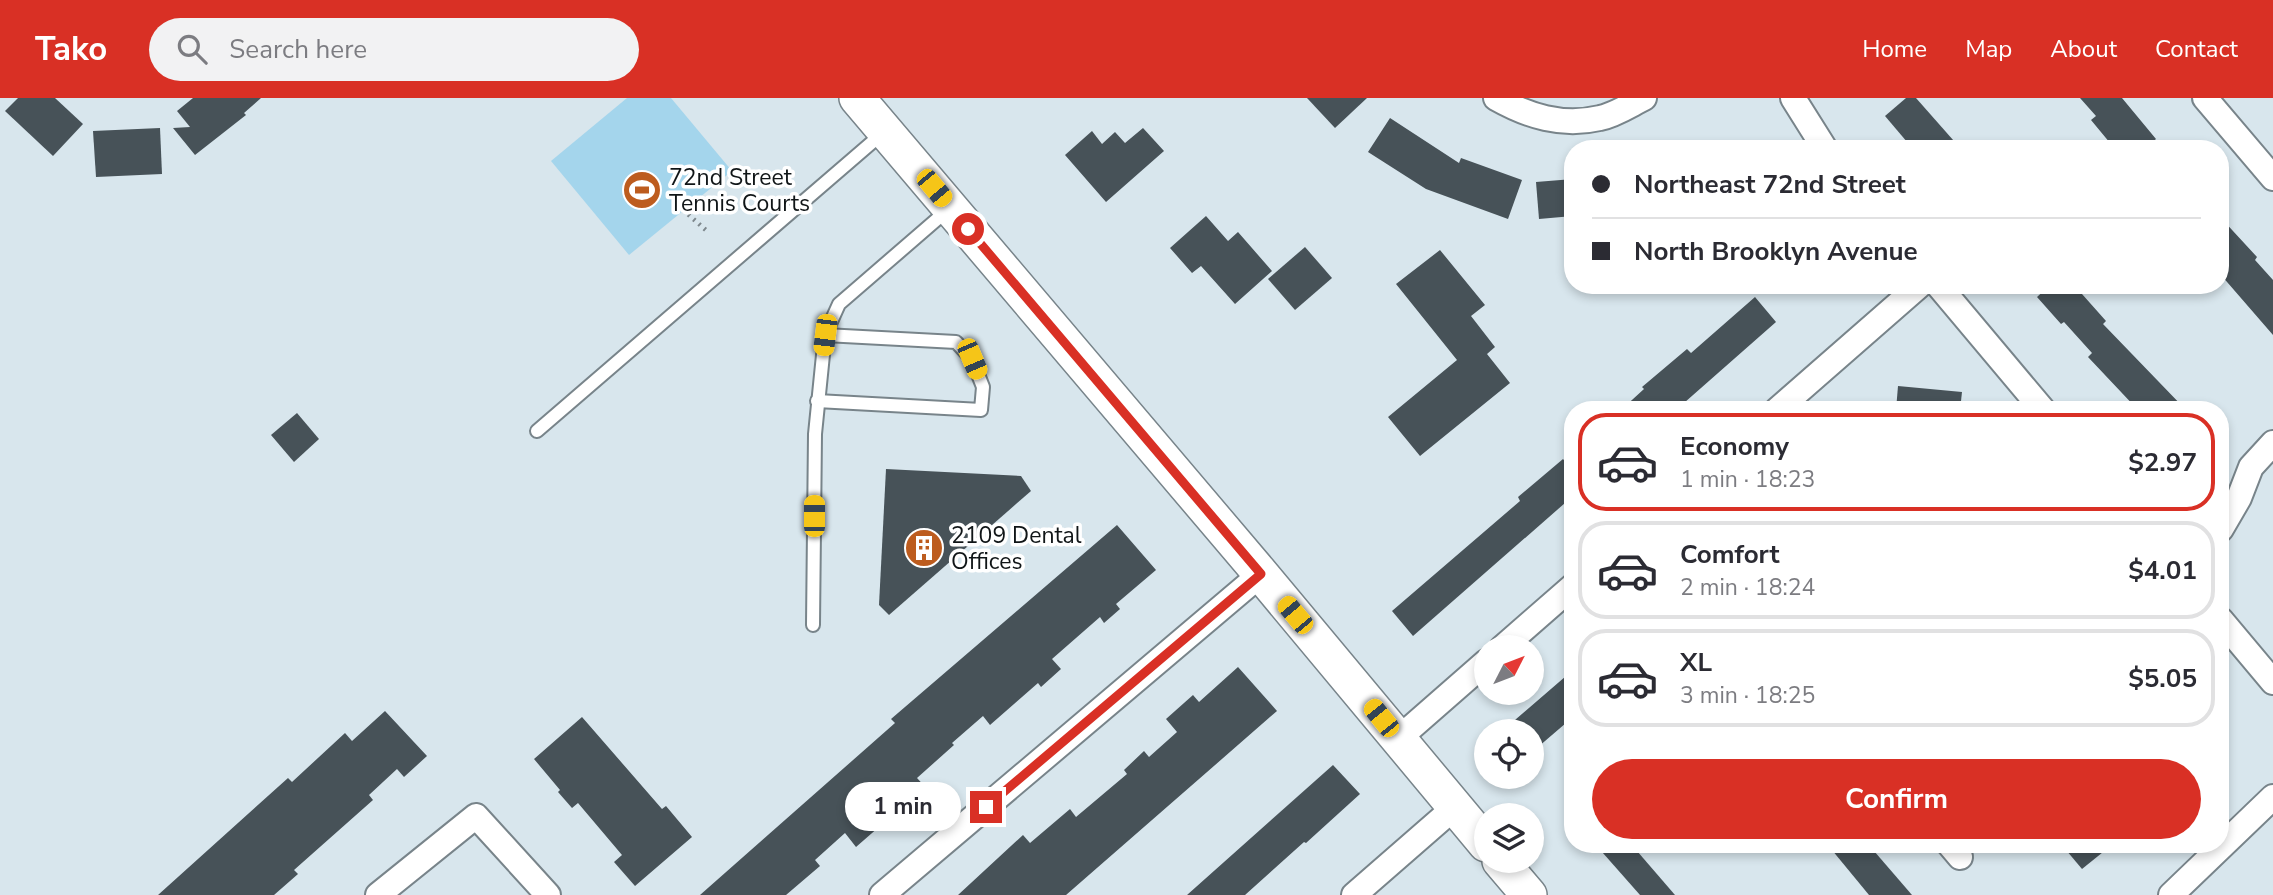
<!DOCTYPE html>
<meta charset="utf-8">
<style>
body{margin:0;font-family:"Nunito Sans",sans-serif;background:#f2f2f3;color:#2b2b33;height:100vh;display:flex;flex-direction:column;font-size:26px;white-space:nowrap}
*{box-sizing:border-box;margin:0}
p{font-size:23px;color:#7c7c81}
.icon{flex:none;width:38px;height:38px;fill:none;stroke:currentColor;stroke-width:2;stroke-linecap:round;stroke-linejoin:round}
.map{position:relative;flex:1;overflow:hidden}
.details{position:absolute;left:1564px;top:303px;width:665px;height:452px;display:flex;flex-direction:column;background:#fff;border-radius:28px;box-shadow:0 4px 10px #0003}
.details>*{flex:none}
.top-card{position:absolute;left:1564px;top:42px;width:665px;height:154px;border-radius:28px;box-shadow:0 4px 10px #0003;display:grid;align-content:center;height:154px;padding:0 28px;background:#fff}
.needle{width:46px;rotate:48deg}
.fabs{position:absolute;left:1474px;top:537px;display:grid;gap:14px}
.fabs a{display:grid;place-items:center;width:70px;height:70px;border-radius:50%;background:#fff;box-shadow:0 4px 10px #0003;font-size:35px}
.end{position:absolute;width:32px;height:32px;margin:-16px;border:9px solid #d93025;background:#fff;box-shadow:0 0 0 4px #fff}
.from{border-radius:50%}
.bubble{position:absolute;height:49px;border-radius:24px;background:#fff;box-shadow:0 4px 10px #0003;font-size:23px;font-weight:700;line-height:49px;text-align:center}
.car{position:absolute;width:21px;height:42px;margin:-21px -10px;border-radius:9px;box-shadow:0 0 5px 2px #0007;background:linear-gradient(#f5c518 24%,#345 0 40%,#f5c518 0 76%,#345 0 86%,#f5c518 0)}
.top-card b{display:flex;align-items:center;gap:24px;height:66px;font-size:26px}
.top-card b+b{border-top:2px solid #e1e1e2}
.top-card i{width:18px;height:18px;background:#2b2b33}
ul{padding:12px 0 0;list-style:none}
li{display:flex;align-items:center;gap:21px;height:98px;margin:0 14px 10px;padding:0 14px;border:4px solid #e1e1e2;border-radius:28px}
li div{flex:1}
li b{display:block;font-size:26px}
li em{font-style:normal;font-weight:700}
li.selected{border-color:#d93025}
li>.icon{width:63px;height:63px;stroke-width:1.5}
.button{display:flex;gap:14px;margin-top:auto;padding:14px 28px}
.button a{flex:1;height:80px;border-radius:42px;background:#d93025;color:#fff;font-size:28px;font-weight:700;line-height:80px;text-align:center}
header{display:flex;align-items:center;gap:42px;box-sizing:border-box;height:98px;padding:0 35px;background:#d93025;color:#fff}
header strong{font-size:33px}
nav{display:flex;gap:38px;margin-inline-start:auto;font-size:24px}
.search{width:490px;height:63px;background:#f2f2f3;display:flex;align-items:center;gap:18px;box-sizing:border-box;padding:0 24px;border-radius:38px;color:#7c7c81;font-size:26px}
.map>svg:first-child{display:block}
.green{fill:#a4d5ec}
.building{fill:#475258}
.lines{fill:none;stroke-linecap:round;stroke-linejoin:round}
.service-casing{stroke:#78848a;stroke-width:16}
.minor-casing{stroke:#78848a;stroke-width:28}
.secondary-casing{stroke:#78848a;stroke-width:38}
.path{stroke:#7d878c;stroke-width:4.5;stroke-dasharray:2 5;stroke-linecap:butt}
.service{stroke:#fff;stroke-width:12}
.minor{stroke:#fff;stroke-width:24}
.secondary{stroke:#fff;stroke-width:35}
.route{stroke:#d93025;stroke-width:9}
.labels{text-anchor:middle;stroke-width:7;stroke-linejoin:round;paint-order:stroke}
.poi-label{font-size:23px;fill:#101517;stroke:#fff;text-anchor:start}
</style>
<header>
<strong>Tako</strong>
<div class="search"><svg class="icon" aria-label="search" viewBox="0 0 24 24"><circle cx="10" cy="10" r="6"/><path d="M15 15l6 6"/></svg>Search here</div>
<nav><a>Home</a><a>Map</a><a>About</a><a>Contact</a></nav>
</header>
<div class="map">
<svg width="2273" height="797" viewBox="0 0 2273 797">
<rect width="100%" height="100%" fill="#d8e6ed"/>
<polygon class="green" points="627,0 671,0 732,73 629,157 551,63"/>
<g class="building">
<polygon points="18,0 55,0 83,26 53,58 5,13"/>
<polygon points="193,0 261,0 244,15 246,17 195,57 173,30 190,29 177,13"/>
<polygon points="1307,0 1367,0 1335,30"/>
<polygon points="1906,0 1916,0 1961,51 1913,51 1885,18"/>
<polygon points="2080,0 2122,0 2156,41 2145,51 2115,51 2091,22 2096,18"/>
<polygon points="1390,20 1459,65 1461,60 1522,82 1508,121 1426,91 1368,54"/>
<polygon points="160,30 162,76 96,79 93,33"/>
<polygon points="1143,30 1164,53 1106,104 1065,57 1092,33 1102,46 1115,34 1125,45"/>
<polygon points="1573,81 1573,118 1539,121 1536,84"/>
<polygon points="1206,118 1228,143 1238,134 1272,173 1235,206 1201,168 1192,175 1170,150"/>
<polygon points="2221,120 2257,159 2255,162 2273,182 2273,237 2221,177"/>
<polygon points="1305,149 1332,180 1295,212 1268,181"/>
<polygon points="1440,152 1485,207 1471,218 1495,249 1487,256 1510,285 1420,358 1388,319 1457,262 1396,186"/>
<polygon points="2050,187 2074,187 2106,223 2103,226 2186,312 2138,312 2088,259 2092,255 2064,224 2061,226 2037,199"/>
<polygon points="1755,199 1776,224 1676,312 1621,312 1644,291 1642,289 1687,251 1691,255"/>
<polygon points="1898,288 1962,294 1960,312 1896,312"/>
<polygon points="297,315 319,341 294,364 271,337"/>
<polygon points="1563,361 1573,373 1573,398 1413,538 1392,513 1520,403 1518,399"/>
<polygon points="886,371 1021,378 1031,393 889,517 879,507"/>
<polygon points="1117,427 1156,472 1116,506 1120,511 1104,525 1100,519 1052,561 1061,571 1041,589 1038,585 990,627 983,618 952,645 954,647 917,680 929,693 907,713 903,708 856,749 845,735 815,762 820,768 786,797 700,797 895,625 891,621"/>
<polygon points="1238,569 1277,613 1066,797 958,797 1023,737 1030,745 1070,711 1076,719 1127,676 1124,672 1144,653 1149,659 1177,634 1166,621 1193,597 1199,604"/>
<polygon points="1573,572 1573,619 1531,655 1531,634 1501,634"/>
<polygon points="385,613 427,658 404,679 397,671 369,697 373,702 294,772 298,776 274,797 158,797 288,680 292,684 345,635 352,643"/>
<polygon points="582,619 662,711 666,708 692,739 635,788 614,764 622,757 578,705 572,710 558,694 560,692 534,661"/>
<polygon points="1333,667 1360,696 1306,745 1304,744 1245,797 1187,797"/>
<polygon points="1595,746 1631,746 1675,797 1640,797"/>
<polygon points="1827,746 1868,746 1912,797 1869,797"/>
<polygon points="2061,746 2113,746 2082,771"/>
</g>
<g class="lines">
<defs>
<g id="service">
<polyline points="817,303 981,312 983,289 972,261 956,244 825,237"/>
<polyline points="537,333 884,34"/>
<polyline points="813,527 815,336 825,237 839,206 950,110"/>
</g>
<g id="minor">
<path d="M1496,0c32,18 66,29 104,20 15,-3 30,-13 44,-20"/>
<polyline points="1793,0 1825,51"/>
<polyline points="2205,0 2273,80"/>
<polyline points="1938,187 2043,312"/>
<polyline points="1777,312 1920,187"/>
<polyline points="2221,431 2239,400 2251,369 2273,345"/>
<polyline points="2221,522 2273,584"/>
<polyline points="1502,550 1573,488"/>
<polyline points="1398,641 1486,564"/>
<polyline points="1949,746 1960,759"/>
<polyline points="378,797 476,718 548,797"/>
<polyline points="882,797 1261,476"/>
<polyline points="1354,797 1455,709"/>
<polyline points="2171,797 2273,699"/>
</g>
<g id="secondary">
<polyline points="857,0 1261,476 1486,746"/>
<polyline points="1500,763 1529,797"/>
</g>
</defs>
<use href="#service" class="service-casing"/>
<use href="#minor" class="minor-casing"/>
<use href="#secondary" class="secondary-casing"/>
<polyline class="path" points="683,112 707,133"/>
<use href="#service" class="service"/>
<use href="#minor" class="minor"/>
<use href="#secondary" class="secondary"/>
</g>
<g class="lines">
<polyline class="route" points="968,131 1261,476 986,709"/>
</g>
<defs>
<symbol id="stadium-disc" viewBox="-11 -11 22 22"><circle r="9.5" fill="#bd5c1e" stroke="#fff"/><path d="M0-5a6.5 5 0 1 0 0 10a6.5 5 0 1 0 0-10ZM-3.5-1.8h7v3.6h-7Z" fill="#fff"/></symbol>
<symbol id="building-disc" viewBox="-11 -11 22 22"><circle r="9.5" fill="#bd5c1e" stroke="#fff"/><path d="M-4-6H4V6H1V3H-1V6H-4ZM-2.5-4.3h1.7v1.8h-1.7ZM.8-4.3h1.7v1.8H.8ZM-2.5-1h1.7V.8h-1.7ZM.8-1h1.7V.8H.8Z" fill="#fff"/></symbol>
</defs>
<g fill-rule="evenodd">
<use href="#stadium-disc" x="620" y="70" width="44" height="44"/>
<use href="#building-disc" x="902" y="428" width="44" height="44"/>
</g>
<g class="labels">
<g class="poi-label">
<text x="669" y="87">72nd Street<tspan x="669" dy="26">Tennis Courts</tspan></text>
<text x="951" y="445">2109 Dental<tspan x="951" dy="26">Offices</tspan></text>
</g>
</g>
</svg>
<div class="fabs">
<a><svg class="needle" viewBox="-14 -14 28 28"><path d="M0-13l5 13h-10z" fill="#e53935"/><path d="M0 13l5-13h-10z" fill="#7c7c81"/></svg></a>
<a><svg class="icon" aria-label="locate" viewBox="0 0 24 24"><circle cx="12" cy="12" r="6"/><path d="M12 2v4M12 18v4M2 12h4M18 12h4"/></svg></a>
<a><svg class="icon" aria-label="layers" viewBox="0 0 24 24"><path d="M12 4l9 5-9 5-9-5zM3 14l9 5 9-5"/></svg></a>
</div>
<i class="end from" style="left:968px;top:131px"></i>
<i class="end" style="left:986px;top:709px"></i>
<div class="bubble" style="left:845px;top:684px;width:116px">1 min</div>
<i class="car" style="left:934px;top:90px;rotate:140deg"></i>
<i class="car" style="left:825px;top:237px;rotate:187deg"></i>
<i class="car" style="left:972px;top:261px;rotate:157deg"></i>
<i class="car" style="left:814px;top:418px;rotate:0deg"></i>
<i class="car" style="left:1295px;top:517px;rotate:320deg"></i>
<i class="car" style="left:1381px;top:620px;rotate:321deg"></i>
<div class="top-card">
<b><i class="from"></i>Northeast 72nd Street</b>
<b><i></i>North Brooklyn Avenue</b>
</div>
<section class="details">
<ul>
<li class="selected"><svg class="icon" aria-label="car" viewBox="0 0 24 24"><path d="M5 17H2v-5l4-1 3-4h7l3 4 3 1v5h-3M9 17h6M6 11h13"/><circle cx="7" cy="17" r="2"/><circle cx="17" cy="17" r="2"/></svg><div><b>Economy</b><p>1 min · 18:23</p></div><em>$2.97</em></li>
<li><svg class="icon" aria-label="car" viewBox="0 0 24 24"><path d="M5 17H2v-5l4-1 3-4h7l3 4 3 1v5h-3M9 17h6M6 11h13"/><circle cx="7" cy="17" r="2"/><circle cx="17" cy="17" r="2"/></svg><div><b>Comfort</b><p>2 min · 18:24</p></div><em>$4.01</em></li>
<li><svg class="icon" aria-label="car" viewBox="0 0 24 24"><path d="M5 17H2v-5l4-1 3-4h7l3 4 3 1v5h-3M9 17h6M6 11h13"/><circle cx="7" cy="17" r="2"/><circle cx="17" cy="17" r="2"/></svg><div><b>XL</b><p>3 min · 18:25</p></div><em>$5.05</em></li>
</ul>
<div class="button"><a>Confirm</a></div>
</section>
</div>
